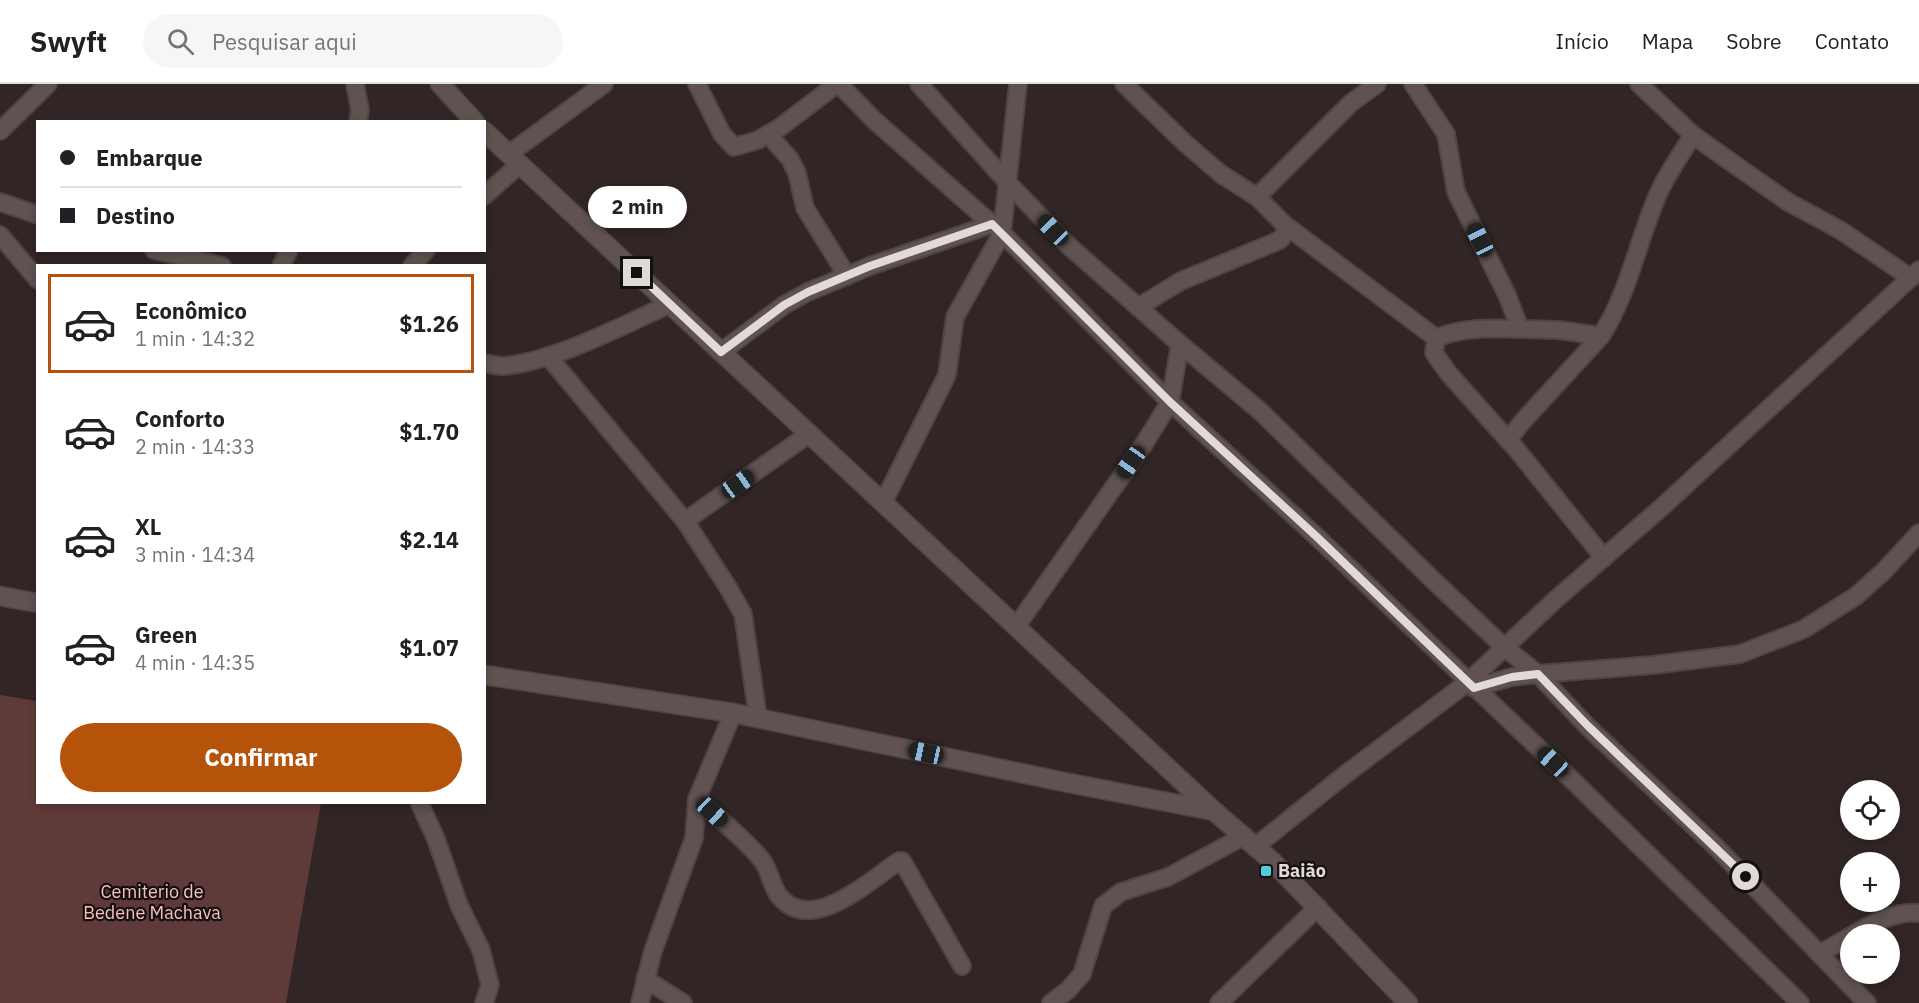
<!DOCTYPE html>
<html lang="pt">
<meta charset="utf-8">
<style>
body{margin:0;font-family:"IBM Plex Sans",sans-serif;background:#f6f6f6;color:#202124;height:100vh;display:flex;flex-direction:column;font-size:22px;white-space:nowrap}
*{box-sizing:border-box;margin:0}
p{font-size:20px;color:#757577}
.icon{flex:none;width:33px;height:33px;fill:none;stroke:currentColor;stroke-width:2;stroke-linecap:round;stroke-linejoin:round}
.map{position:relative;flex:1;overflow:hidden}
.panel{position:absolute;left:36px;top:180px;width:450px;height:540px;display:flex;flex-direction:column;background:#fff;border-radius:0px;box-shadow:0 3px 9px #0003}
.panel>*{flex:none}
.guide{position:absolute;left:36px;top:36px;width:450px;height:132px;border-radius:0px;box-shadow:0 3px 9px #0003;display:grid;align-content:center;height:132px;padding:0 24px;background:#fff}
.tools{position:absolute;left:1840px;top:696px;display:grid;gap:12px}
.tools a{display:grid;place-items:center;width:60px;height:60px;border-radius:50%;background:#fff;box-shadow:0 3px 9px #0003;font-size:30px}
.end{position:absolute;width:27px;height:27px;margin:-14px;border:8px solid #e2dad9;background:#111;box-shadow:0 0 0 3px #111}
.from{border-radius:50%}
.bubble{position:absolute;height:42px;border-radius:21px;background:#fff;box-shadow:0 3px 9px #0003;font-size:20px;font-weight:700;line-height:42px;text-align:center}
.car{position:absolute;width:18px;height:36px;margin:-18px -9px;border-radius:8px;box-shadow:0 0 4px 2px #0007;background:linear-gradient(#222 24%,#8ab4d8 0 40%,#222 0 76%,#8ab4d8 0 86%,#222 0)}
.guide b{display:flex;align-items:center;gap:21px;height:57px;font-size:22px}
.guide b+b{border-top:2px solid #e0e0e0}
.guide i{width:15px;height:15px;background:#202124}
ul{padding:10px 0 0;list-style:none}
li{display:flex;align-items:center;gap:18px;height:99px;margin:0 12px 9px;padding:0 12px;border:3px solid transparent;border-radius:0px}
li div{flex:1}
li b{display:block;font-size:22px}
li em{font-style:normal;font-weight:700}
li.on{border-color:#b45309}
li>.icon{width:54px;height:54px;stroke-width:1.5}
.action{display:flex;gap:12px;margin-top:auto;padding:12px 24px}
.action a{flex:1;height:69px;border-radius:36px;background:#b45309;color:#fff;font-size:24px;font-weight:700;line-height:69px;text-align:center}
header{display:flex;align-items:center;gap:36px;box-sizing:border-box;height:84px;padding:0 30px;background:#fff;border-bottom:2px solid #e0e0e0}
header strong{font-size:28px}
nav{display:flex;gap:33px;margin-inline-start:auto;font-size:21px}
.search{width:420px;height:54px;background:#f6f6f6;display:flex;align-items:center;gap:15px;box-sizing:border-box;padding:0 21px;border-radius:33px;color:#757577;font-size:22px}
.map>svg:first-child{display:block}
.green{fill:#603a38}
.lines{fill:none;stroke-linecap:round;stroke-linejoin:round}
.street-casing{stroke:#4d4443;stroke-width:20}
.secondary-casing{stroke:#4d4443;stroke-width:21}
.street{stroke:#5f5251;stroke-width:16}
.secondary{stroke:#5f5251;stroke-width:18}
.route{stroke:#e2dad9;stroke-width:8}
.poi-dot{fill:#52ccd6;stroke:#151010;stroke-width:2}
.labels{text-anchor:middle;stroke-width:4.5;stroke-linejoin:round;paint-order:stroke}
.poi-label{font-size:18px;font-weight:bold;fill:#e2dad9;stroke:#151010;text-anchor:start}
.park-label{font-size:18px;fill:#f9c1bd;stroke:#151010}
</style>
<header>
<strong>Swyft</strong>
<div class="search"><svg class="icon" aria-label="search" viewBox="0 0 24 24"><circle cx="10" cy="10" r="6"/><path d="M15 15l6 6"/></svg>Pesquisar aqui</div>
<nav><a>Início</a><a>Mapa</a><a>Sobre</a><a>Contato</a></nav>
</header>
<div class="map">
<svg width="1919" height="919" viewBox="0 0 1919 919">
<rect width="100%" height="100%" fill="#312625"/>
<polygon class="green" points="0,611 37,617 38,718 321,719 286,919 0,919"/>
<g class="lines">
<defs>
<g id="street">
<polyline points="355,0 360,26 358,38"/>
<polyline points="697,0 722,50 734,63 758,56 779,44 837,0"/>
<polyline points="839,0 874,36 1002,149 1170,318 1317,453 1569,693 1800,919"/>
<polyline points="919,0 1008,99 1069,162 1180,260 1260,327 1434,497 1504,563 1538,590 1653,581 1740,570 1804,545 1856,512 1884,487 1919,449"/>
<polyline points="1124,0 1186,60 1221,90 1257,113 1285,141 1285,149 1280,156 1181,197 1138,223"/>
<polyline points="1413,0 1446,50 1456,108 1507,211 1520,245 1558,246 1601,252"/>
<polyline points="1639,0 1693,51 1714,66 1788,118 1840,146 1911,194"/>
<polyline points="0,47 48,0"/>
<polyline points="768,50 790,75 797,89 805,124 847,192"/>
<polyline points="509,70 604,0"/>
<polyline points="484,112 520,80"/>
<polyline points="1257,113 1351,19 1377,0"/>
<polyline points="0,118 38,131"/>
<polyline points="1285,141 1436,254"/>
<polyline points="0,151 38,196"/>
<polyline points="154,166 222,182"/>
<polyline points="281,182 289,166"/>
<polyline points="412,182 426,166"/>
<path d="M1520,245c-29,-1 -56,-2 -84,9l-2,15 15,21 68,76 87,108"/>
<polyline points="721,268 784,221 808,208 870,182 992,140"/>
<polyline points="548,272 685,437 729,505 743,530 758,634"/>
<path d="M484,279c6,1 13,3 19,3 51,-4 120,-41 167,-62"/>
<path d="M1508,356l15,-19 78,-85c29,-45 37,-98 59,-146 9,-19 22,-37 33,-55"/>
<polyline points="883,419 947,291 955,233 1002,149 1018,0"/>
<polyline points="685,437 809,350"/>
<polyline points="1016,543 1144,360 1170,318 1180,260"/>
<polyline points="1474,604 1512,593 1538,590 1588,643 1715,762 1867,919"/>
<path d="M697,715c21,19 46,38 64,60 9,11 10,26 18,37 32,40 91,-16 120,-35h3l60,105"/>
<polyline points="419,718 436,755 459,821 481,866 490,901 484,919"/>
<polyline points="1256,762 1342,693 1468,598 1555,516 1662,423 1919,186"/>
<path d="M1854,850c19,-11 42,-23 65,-21"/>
<polyline points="1821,869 1851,852"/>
<polyline points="645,895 683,919"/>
<polyline points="640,919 653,867 694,754 697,715 733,629"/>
<polyline points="1051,919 1068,906 1082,890 1103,822 1121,808 1168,793 1244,752"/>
<polyline points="1219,919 1318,823"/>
</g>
<g id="secondary">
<polyline points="440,0 475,38"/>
<polyline points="484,47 1214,727 1273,778 1408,919"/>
<polyline points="0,512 38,519"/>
<polyline points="484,591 733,629 1064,698 1214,727"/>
</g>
</defs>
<use href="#street" class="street-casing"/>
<use href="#secondary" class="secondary-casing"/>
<use href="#street" class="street"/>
<use href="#secondary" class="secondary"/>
</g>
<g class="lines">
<polyline class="route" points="637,189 721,268 784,221 808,208 870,182 992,140 1170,318 1317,453 1474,604 1512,593 1538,590 1588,642 1746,793"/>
</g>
<rect class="poi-dot" x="1260" y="781" width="12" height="12" rx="3"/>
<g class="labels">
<g class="poi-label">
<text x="1278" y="793">Baião</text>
</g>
<g class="park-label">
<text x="152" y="814">Cemiterio de<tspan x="152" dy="21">Bedene Machava</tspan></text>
</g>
</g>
</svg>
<div class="tools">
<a><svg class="icon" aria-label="locate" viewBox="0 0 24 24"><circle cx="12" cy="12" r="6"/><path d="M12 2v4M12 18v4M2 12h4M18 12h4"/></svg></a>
<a>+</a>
<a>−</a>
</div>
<i class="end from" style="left:1746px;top:793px"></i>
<i class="end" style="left:637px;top:189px"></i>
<div class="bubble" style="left:588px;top:102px;width:99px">2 min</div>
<i class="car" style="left:1053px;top:146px;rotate:316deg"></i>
<i class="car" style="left:1480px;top:156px;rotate:334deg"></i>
<i class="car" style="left:1131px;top:378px;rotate:215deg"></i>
<i class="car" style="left:738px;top:400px;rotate:55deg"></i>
<i class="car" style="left:926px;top:669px;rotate:282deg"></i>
<i class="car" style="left:1553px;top:678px;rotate:313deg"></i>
<i class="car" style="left:712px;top:728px;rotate:133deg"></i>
<div class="guide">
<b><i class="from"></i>Embarque</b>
<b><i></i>Destino</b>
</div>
<section class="panel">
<ul>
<li class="on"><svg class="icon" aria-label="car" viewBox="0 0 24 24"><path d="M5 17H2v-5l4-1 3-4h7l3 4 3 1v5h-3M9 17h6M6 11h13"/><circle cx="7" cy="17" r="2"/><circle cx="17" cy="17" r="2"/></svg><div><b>Econômico</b><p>1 min · 14:32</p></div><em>$1.26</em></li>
<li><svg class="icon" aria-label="car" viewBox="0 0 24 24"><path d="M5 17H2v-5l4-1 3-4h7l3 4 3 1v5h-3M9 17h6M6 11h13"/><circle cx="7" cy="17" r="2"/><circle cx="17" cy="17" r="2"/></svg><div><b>Conforto</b><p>2 min · 14:33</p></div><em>$1.70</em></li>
<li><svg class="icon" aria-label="car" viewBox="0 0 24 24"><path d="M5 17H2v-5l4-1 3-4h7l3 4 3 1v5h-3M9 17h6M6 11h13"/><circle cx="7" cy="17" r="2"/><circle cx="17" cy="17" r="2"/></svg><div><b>XL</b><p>3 min · 14:34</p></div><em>$2.14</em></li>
<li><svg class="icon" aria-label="car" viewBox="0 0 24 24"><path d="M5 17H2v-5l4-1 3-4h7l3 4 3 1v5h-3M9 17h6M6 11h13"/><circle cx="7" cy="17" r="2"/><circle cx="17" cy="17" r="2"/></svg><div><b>Green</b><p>4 min · 14:35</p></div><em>$1.07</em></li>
</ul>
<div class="action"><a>Confirmar</a></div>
</section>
</div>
